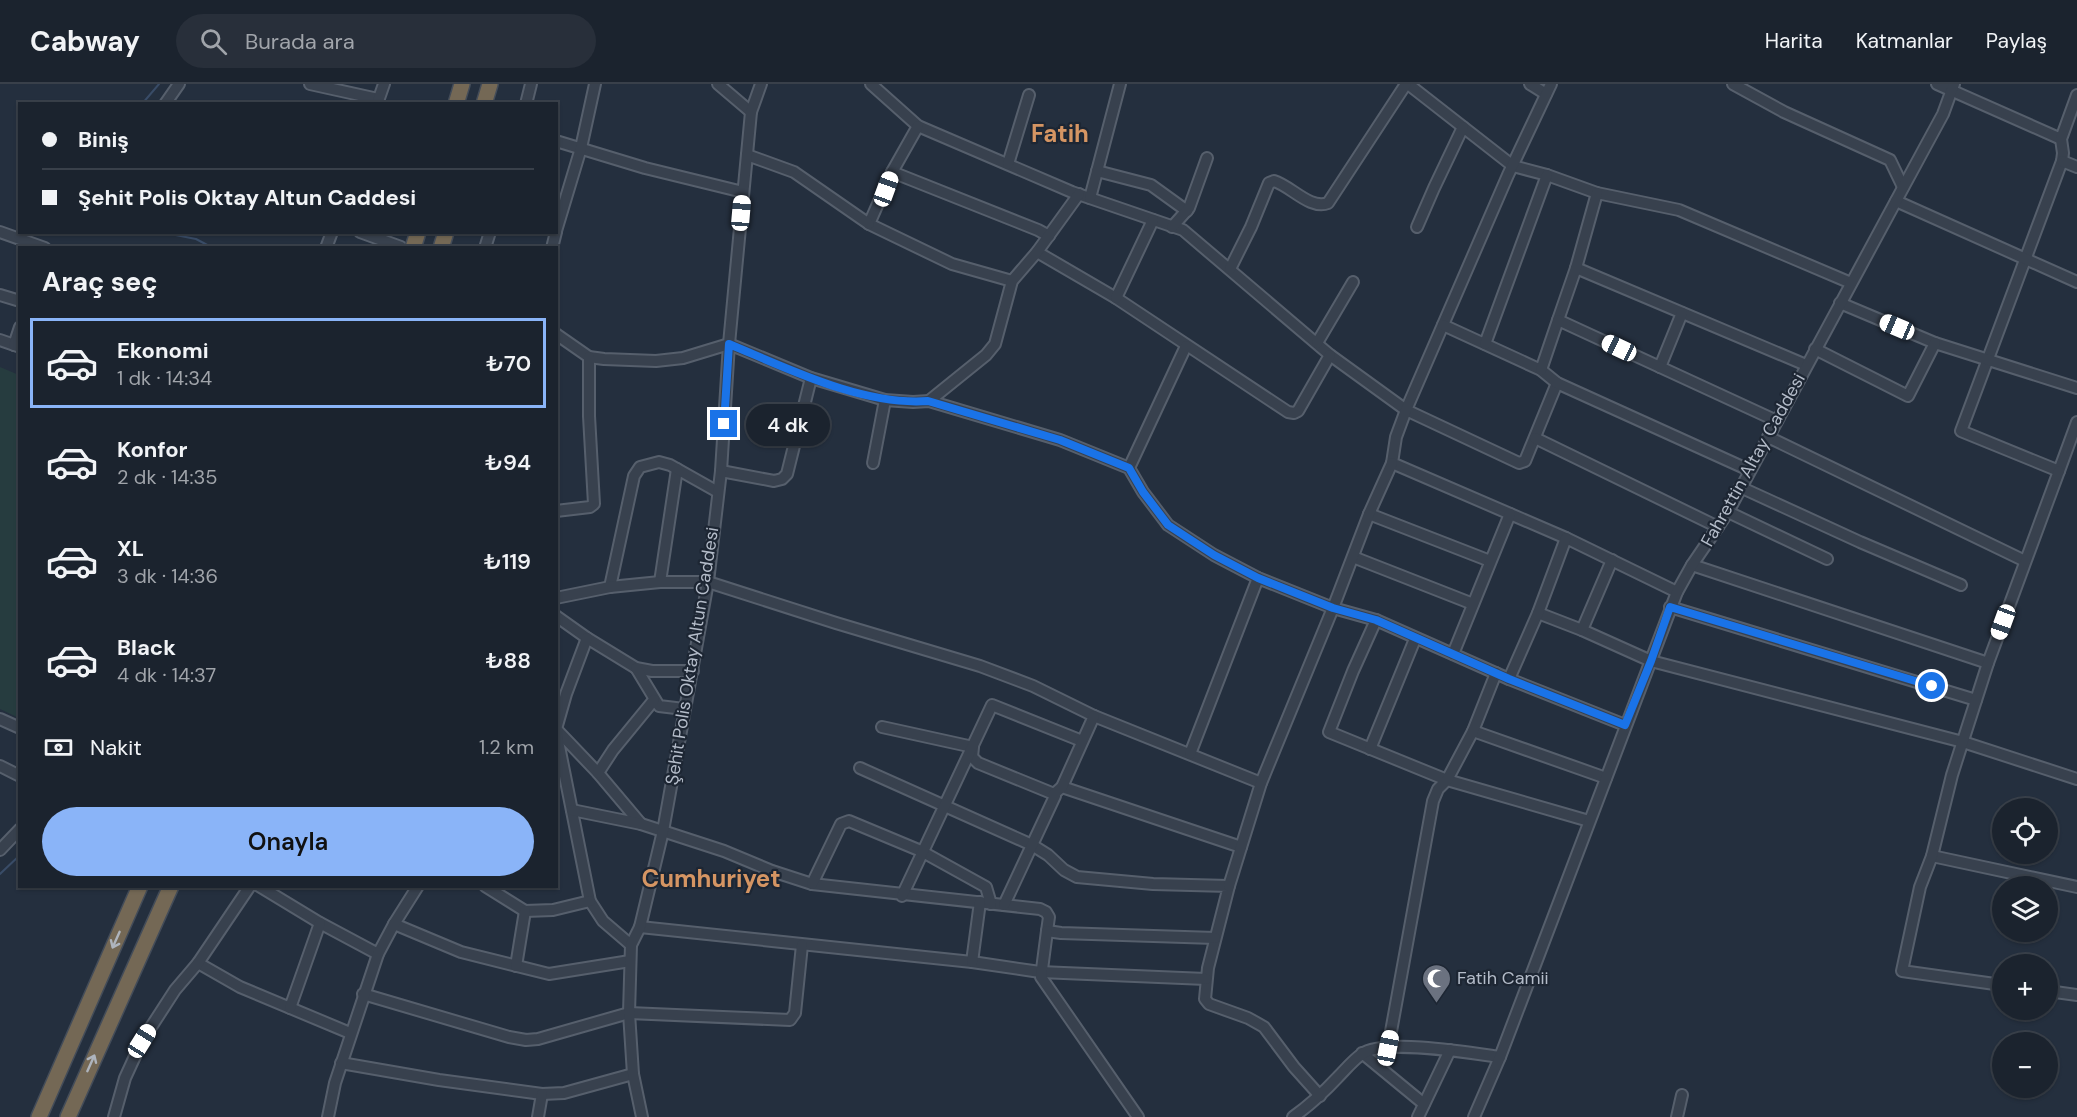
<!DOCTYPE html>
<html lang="tr">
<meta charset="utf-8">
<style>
body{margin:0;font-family:"DM Sans",sans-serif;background:#282f3a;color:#f1f3f6;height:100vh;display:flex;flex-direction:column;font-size:22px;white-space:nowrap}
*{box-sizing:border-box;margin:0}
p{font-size:20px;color:#a0a4aa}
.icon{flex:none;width:33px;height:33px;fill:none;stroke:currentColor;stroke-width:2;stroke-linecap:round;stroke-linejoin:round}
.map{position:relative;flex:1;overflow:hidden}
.side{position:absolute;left:18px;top:162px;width:540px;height:642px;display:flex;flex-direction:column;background:#1b232e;border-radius:0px;box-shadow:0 2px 4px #0004,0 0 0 2px #39404a}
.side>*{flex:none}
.top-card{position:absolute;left:18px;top:18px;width:540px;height:132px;border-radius:0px;box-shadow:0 2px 4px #0004,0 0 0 2px #39404a;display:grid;align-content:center;height:132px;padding:0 24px;background:#1b232e}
.buttons{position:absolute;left:1992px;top:714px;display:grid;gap:12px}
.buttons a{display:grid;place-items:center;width:66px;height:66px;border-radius:50%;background:#1b232e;box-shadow:0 2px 4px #0004,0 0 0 2px #39404a;font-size:30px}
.end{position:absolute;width:27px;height:27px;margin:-14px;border:8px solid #1a73e8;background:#fff;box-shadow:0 0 0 3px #fff}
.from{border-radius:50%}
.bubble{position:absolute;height:42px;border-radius:21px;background:#1b232e;box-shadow:0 2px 4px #0004,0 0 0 2px #39404a;font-size:20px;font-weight:600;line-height:42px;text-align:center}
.car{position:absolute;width:18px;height:36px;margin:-18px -9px;border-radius:8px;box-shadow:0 0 4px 2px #0007;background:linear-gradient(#fff 24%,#345 0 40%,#fff 0 76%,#345 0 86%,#fff 0)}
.top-card b{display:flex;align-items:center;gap:21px;height:57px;font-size:22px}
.top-card b+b{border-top:2px solid #39404a}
.top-card i{width:15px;height:15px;background:#f1f3f6}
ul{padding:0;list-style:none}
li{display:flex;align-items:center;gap:18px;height:90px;margin:0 12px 9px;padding:0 12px;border:3px solid transparent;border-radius:0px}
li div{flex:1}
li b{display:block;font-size:22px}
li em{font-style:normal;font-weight:600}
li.selected{border-color:#8ab4f8}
li>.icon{width:54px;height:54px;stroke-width:1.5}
h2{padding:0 24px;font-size:27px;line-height:72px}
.pay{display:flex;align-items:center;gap:15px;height:66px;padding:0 24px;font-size:22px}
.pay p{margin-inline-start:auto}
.button{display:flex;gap:12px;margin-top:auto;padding:12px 24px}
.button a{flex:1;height:69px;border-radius:36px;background:#8ab4f8;color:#111;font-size:24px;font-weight:600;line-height:69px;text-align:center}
header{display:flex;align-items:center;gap:36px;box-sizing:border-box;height:84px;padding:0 30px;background:#1b232e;border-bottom:2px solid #39404a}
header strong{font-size:28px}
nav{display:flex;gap:33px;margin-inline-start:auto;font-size:21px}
.search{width:420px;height:54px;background:#282f3a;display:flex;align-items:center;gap:15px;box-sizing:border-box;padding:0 21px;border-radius:33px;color:#a0a4aa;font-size:22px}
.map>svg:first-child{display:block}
.green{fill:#263c3f}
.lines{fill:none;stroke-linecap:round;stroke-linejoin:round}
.stream{stroke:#394c67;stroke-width:2}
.minor-casing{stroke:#565f6c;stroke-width:14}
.highway-casing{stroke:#434c59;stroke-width:18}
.minor{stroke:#38414e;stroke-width:10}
.highway{stroke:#746855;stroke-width:15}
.oneway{stroke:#aeb4bd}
.route{stroke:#1a73e8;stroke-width:8}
.labels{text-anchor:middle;stroke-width:4.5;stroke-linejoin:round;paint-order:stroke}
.street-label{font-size:18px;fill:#b4bcc9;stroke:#1d2633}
.poi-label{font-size:18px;fill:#b4bcc9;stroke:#1d2633;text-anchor:start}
.district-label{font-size:24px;font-weight:bold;fill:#d59563;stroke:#1d2633}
</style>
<header>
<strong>Cabway</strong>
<div class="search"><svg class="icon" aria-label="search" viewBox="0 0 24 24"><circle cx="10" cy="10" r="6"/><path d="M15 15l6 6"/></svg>Burada ara</div>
<nav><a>Harita</a><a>Katmanlar</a><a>Paylaş</a></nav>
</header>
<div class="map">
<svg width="2077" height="1033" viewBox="0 0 2077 1033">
<rect width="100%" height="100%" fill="#242f3e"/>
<polygon class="green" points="0,283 19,291 19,634 0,625"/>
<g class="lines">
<g class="stream">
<polyline points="142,20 159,0"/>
<polyline points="83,148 94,150 139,148"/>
<polyline points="160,148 196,155 213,164"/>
<polyline points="0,790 20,771"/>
</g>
<defs>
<g id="minor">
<polyline points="310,0 378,15"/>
<polyline points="718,0 751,28"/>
<polyline points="871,0 918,42 1072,108 1183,146 1330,271 1406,326 1519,379 1525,377 1557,299"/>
<polyline points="1408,0 1513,82 1547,91 1597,109 1679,126 1851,199"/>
<polyline points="1530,0 1546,10"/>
<polyline points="1551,0 1508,91 1406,326 1396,353 1392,379 1566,454 1677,508"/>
<polyline points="1733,0 1784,28 1890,76 1903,103"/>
<polyline points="1937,0 2061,55"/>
<polyline points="2077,11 2061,55 2063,69 2062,77 1961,347 2059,387 2077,338"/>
<polyline points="165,20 179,0"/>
<polyline points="377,20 384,0"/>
<polyline points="526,20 531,0"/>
<polyline points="918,42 892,88 869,140 952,180 1012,197"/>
<polyline points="556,57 645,84 743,108"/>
<polyline points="747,71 794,88 869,140"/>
<polyline points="2062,77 2077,83"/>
<polyline points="1008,80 1029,11"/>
<polyline points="1097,87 1151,101 1187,127"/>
<polyline points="892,88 1038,146 1049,152"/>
<polyline points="1090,114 1120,0"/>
<polyline points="1896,117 2077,198"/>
<polyline points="1172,143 1189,124 1207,74"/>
<polyline points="1417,143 1434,104 1463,43"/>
<polyline points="556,147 581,64 595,0"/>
<polyline points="0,148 45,164"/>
<polyline points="360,148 401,163"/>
<polyline points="326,164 332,148"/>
<polyline points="485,164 490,148"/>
<polyline points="552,164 556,148"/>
<polyline points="1037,168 1116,214 1288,328 1294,329 1298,327 1330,271"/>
<polyline points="1576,184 1806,281"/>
<path d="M1230,185l21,-42 18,-44 5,-2c17,5 36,29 54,22l78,-119"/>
<polyline points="0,211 20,217"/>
<polyline points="1116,214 1153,136"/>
<polyline points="1840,219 1935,259 2077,304"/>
<polyline points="1558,236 1576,184 1597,109"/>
<polyline points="1443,241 1541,286 1557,299 1749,386"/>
<polyline points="556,250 589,273 604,275 656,277 683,274 729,260 811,294 885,316 913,318 929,317 1060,356 1129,384 1143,408 1168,441 1214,471 1258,494 1333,524 1376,536 1509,595 1625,641"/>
<polyline points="0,256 20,263"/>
<polyline points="1317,259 1353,198"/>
<polyline points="1485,260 1547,91"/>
<polyline points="14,261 20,243"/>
<polyline points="1815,265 1908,312 1935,259"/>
<polyline points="1660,283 1682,229"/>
<polyline points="1541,286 1558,236 1777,337"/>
<polyline points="929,317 986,271 995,260 1012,197 1037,168 1079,110"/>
<polyline points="1768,353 2025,477"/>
<polyline points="1535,354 1718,443"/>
<polyline points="873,379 885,316"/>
<polyline points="1129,384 1186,262"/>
<polyline points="721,387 774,397 782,395 787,390 811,294"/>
<polyline points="1740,403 1860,458 1961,501"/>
<polyline points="556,427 590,423 594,420 589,332 589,273"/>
<polyline points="1728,428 1827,475"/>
<polyline points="1369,430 1490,477"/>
<polyline points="1353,473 1473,520"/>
<polyline points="1692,481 1988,579"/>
<polyline points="660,498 677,385"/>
<polyline points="610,503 634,392 640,383 659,378 670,381 718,408"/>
<polyline points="556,514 610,503 660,498 708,498 836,539 980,582 1033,602 1094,632 1261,699"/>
<polyline points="1670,523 1976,616"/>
<polyline points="1538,529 1582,546 1651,577 1963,658 2077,695"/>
<polyline points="556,532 587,554 636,584 652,587 693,587"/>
<polyline points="1376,536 1353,587 1329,648 1447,696 1589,737"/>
<polyline points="1582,546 1612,476"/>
<polyline points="1453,570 1510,430"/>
<polyline points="636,584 659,622 684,625"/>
<polyline points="1509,595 1538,529 1566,454"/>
<polyline points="0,635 20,644"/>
<polyline points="882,643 973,663 972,673 978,679 1054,710"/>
<polyline points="556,645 566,610 587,554"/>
<polyline points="557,646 598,689 641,740"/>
<polyline points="556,647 590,817 603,837 631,861"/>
<polyline points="1473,647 1606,694"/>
<polyline points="1370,665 1415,555"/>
<polyline points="1190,670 1258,494"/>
<polyline points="0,682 20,692"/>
<polyline points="860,684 1032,761 1048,771 1064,786 1077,793 1153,800 1229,802 1208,884 1205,915 1209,920 1248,934 1264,943 1294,983 1320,1012"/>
<polyline points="598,689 613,666 654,616"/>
<polyline points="1062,703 1241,763"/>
<polyline points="572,726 641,740 724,767 772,787 812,800 1040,825 1046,828 1049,833 1047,847 1061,849 1215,854"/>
<polyline points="0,766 20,745"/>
<polyline points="1932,772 2077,803"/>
<polyline points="812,800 841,740 849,737 921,767 986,803 991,820"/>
<polyline points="259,802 320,839 378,870"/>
<polyline points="485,802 525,827 553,826 590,817"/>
<polyline points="1229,802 1261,699 1333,524 1369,430 1392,379"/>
<polyline points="902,812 992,621 1082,657"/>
<polyline points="1004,821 1055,712 1054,710 1062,703 1094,632"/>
<polyline points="394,840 461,868 549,890 630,877"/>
<polyline points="640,843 972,878 1040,888 1206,895"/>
<polyline points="1047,847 1041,893 1138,1033"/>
<polyline points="972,878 980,818"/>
<polyline points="198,879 240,903 350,949"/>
<polyline points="516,882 525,827"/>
<polyline points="2002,901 1902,887 1920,803 1932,772 1952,691 1988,579 2059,387"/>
<polyline points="2048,907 2077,911"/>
<polyline points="363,910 509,953 526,956 538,955 629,929 790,936 795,929 802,861"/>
<polyline points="290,924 320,839"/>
<polyline points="1388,964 1433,717 1438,705 1447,696 1473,647 1496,589"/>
<polyline points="1362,969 1424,1020"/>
<polyline points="341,979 439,996 542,1010 564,1009 633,990"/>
<polyline points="114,1033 125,994 142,957 175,906 198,879 250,802"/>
<polyline points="328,1033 335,999 378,870 394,840 418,802"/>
<polyline points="538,1033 542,1010"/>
<polyline points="642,1033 633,990 629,929 631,861 640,843 663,747 708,498 721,387 729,260 751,28 761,0"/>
<path d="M1293,1033c17,-12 31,-25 45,-40 8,-8 15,-17 24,-23 22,-16 110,-1 138,3"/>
<polyline points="1418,1033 1450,966"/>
<polyline points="1474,1033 1500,973 1677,508 1692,481 1728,428 1924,65 1943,30 1954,0"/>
<polyline points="1677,1033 1682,1011"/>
</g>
<g id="highway">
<polyline points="456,20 462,0"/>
<polyline points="484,20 490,0"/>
<polyline points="413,164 418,148"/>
<polyline points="441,164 446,148"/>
<polyline points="39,1033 140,802"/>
<polyline points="68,1033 171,802"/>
</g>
</defs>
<use href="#minor" class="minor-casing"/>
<use href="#highway" class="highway-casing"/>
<use href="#minor" class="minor"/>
<use href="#highway" class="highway"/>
</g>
<defs><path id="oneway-shaft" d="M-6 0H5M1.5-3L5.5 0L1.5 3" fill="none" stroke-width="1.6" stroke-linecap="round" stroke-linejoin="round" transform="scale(1.5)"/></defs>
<g class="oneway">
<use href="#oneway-shaft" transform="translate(116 856) rotate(114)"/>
<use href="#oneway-shaft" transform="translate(91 979) rotate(-66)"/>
</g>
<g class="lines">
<path class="route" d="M724,340l5,-80c60,25 134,62 199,57l132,39 69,28 14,24 25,33 46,30 44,23 75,30 43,12 133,59 116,46 26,-64 19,-54 262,79"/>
</g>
<defs>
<symbol id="mosque-pin" viewBox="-11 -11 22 30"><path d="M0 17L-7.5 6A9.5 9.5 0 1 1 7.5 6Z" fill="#6b7280" stroke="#1d2633"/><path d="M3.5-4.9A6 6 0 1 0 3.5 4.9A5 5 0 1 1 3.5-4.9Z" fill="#fff"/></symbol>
</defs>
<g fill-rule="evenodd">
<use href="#mosque-pin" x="1420" y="878" width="33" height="45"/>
</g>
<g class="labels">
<g class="street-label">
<text transform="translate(1753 376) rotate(-61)" y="6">Fahrettin Altay Caddesi</text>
<text transform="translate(692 572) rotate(-81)" y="6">Şehit Polis Oktay Altun Caddesi</text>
</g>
<g class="poi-label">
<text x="1457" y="900">Fatih Camii</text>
</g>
<g class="district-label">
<text x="1060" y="58">Fatih</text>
<text x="711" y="803">Cumhuriyet</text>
</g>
</g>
</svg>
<div class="buttons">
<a><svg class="icon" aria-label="locate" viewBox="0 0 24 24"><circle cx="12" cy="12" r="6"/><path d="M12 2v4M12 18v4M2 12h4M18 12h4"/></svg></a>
<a><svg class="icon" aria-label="layers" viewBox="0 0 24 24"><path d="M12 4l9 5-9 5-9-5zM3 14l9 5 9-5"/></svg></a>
<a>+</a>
<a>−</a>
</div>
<i class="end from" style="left:1932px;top:602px"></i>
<i class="end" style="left:724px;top:340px"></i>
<div class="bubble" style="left:746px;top:320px;width:84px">4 dk</div>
<i class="car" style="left:886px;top:105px;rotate:20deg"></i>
<i class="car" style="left:741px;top:129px;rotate:5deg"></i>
<i class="car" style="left:1897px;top:243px;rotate:293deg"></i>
<i class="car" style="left:1619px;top:264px;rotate:295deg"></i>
<i class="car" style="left:2003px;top:538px;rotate:200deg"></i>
<i class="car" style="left:142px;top:957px;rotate:32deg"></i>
<i class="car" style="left:1388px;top:964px;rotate:11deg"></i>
<div class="top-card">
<b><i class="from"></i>Biniş</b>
<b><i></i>Şehit Polis Oktay Altun Caddesi</b>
</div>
<section class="side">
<h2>Araç seç</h2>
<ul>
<li class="selected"><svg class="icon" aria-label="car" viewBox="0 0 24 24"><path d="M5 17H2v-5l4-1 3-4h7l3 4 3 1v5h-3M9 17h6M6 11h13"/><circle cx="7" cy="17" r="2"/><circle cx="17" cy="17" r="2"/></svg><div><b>Ekonomi</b><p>1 dk · 14:34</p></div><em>₺70</em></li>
<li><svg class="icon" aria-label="car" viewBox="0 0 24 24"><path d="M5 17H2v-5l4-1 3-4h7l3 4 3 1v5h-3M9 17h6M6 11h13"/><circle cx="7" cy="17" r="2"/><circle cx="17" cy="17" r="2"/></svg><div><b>Konfor</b><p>2 dk · 14:35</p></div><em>₺94</em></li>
<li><svg class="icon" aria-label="car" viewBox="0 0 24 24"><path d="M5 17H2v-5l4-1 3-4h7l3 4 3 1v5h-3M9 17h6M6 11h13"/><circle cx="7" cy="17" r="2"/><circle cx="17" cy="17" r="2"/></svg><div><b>XL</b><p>3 dk · 14:36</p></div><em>₺119</em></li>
<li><svg class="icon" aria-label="car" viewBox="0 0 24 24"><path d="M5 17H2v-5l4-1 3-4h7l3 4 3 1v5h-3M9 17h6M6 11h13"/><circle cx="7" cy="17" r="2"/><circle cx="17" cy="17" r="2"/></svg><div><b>Black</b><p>4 dk · 14:37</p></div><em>₺88</em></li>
</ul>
<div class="pay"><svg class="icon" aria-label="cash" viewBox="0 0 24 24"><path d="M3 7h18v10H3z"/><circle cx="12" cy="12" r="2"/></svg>Nakit<p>1.2 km</p></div>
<div class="button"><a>Onayla</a></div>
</section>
</div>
